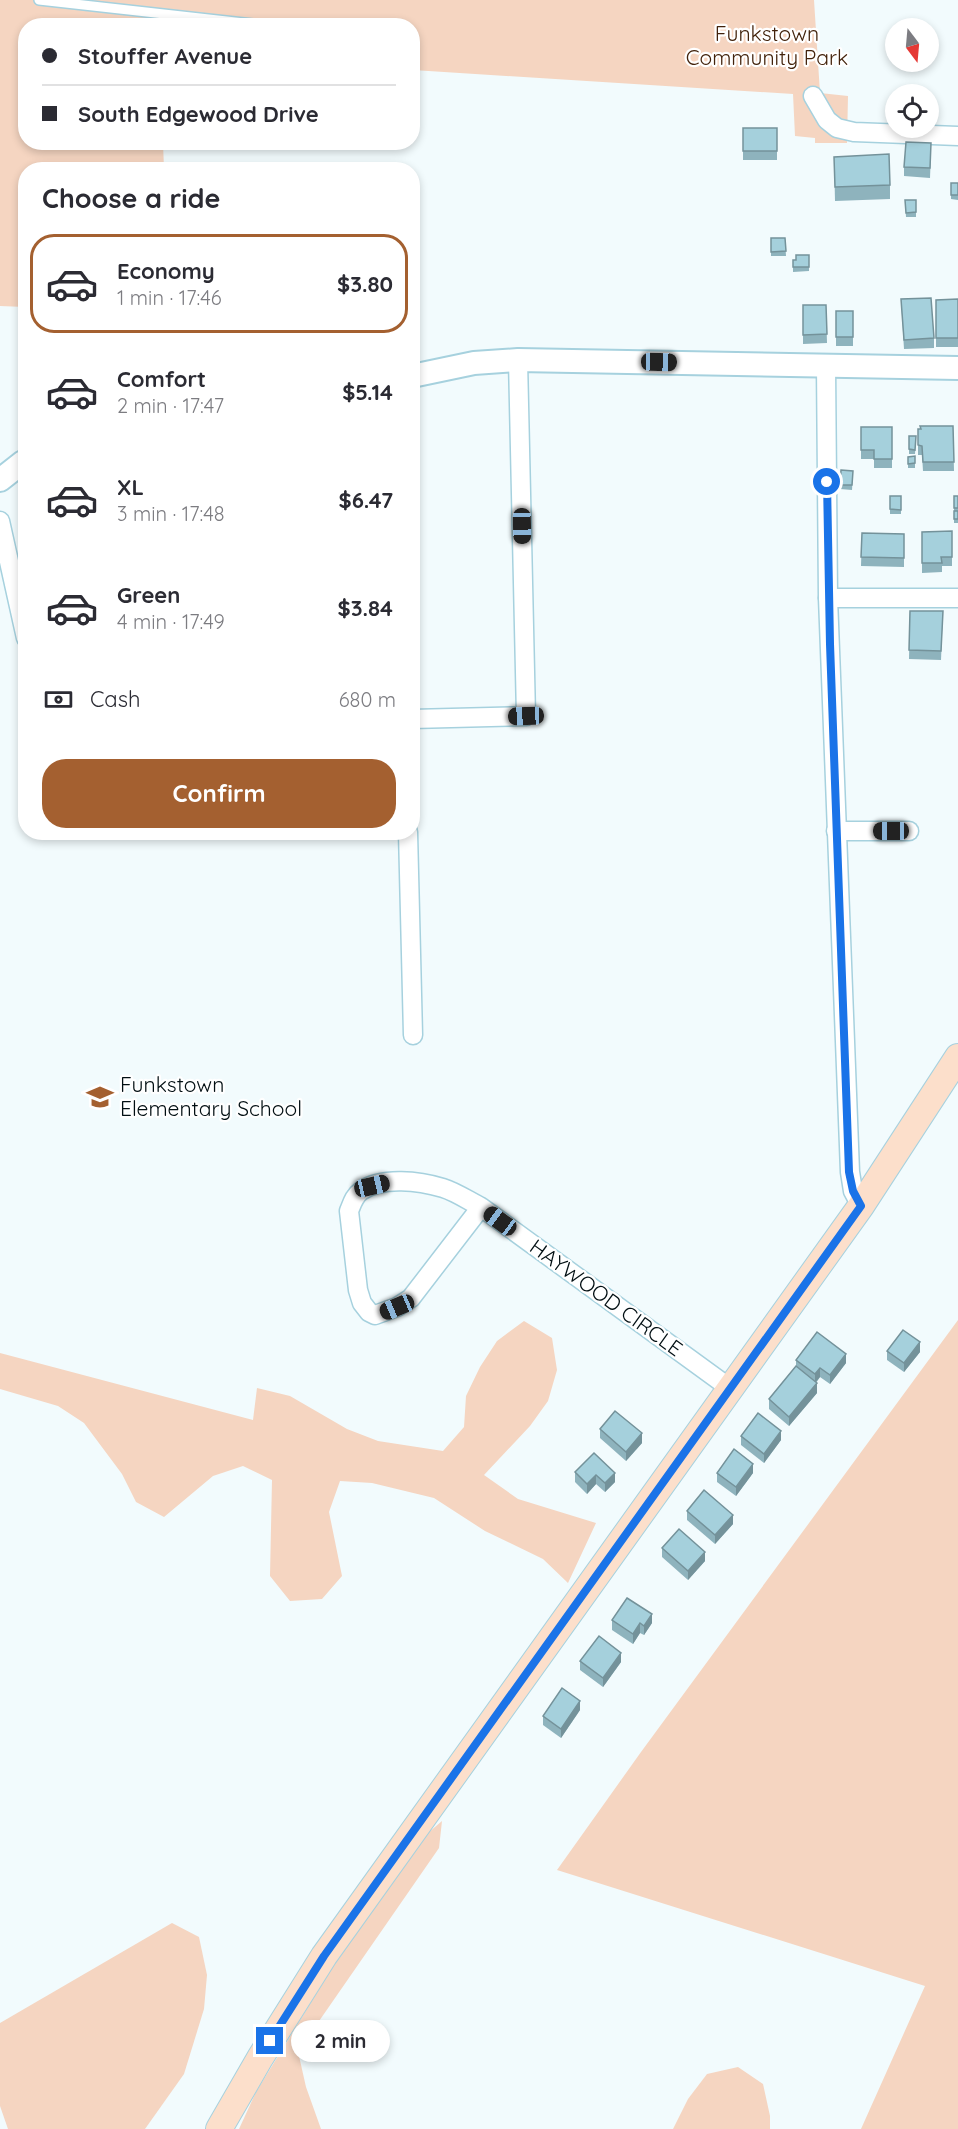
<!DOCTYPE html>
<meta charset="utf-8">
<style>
body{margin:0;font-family:Quicksand,sans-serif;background:#f2f2f3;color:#2b2b33;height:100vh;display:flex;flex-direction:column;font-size:22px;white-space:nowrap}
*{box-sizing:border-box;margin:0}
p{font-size:20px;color:#7c7c81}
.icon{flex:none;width:33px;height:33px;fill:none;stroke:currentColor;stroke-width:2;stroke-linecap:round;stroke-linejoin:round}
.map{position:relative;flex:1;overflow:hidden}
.drawer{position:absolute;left:18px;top:162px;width:402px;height:678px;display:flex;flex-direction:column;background:#fff;border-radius:24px;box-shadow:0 3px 9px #0003}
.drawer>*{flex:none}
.top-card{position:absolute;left:18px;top:18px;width:402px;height:132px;border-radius:24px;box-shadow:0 3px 9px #0003;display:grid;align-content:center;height:132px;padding:0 24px;background:#fff}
.needle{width:39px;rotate:164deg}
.tools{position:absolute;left:885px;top:18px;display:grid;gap:12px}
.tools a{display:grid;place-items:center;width:54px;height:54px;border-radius:50%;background:#fff;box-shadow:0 3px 9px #0003;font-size:30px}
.end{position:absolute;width:27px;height:27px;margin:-14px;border:8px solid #1a73e8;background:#fff;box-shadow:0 0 0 3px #fff}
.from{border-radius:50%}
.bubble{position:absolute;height:42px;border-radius:21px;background:#fff;box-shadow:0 3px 9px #0003;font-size:20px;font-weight:700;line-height:42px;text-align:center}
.car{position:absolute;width:18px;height:36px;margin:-18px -9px;border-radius:8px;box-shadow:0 0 4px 2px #0007;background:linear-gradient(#222 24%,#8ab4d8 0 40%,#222 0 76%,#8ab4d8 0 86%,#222 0)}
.top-card b{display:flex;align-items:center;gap:21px;height:57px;font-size:22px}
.top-card b+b{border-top:2px solid #e1e1e2}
.top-card i{width:15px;height:15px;background:#2b2b33}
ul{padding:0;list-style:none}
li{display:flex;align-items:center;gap:18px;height:99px;margin:0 12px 9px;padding:0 12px;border:3px solid transparent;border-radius:24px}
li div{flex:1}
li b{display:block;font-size:22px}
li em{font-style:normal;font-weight:700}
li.selected{border-color:#a46030}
li>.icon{width:54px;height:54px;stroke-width:1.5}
h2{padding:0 24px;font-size:27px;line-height:72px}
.pay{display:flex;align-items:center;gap:15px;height:66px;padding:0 24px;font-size:22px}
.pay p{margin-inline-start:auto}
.button{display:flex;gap:12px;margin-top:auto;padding:12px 24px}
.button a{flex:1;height:69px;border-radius:24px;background:#a46030;color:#fff;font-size:24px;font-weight:700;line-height:69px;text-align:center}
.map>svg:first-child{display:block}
.green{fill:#f5d5c1}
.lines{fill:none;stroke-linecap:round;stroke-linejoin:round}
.service-casing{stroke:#a6d1de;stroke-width:12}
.minor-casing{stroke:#a6d1de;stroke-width:21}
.tertiary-casing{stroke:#a6d1de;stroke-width:26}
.secondary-casing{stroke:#a6d1de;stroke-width:28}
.service{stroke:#fff;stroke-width:9}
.minor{stroke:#fff;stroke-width:18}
.tertiary{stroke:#fff;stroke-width:22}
.secondary{stroke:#fcdfcb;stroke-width:26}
.wall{fill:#8eb3bd}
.shaded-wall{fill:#74929a}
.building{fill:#a5d0dc;stroke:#74929a;stroke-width:1.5}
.route{stroke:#1a73e8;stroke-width:8}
.labels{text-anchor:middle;stroke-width:4.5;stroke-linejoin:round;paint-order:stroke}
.park-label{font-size:21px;fill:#42220b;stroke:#fff}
.poi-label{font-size:21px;fill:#010e12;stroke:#fff;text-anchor:start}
.street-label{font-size:21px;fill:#010e12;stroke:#fff}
</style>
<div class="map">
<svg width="958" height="2129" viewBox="0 0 958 2129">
<rect width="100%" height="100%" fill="#f2fbfd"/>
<g class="green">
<polygon points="0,0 814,0 820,93 848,96 847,143 815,143 815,138 795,136 793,94 413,70 412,26 26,26 26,142 163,143 164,169 26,170 25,307 0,306"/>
<polygon points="958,1320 958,2129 861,2129 925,1986 557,1870 641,1752"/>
<polygon points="524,1321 552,1338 557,1370 548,1401 530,1426 484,1475 518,1499 596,1523 568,1583 543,1559 485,1531 434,1498 372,1483 340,1481 329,1512 342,1576 322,1599 290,1601 270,1576 272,1480 243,1466 213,1476 164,1517 136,1502 122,1474 84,1423 58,1406 0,1389 0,1353 253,1420 257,1388 290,1396 347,1429 378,1441 443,1451 464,1427 466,1396 480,1367 497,1341"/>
<polygon points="442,1821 439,1848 308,2037 299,2056 306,2087 321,2129 239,2129 256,2092 400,1857"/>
<polygon points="172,1923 199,1937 207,1975 204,2009 184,2074 145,2129 8,2129 0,2106 0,2023"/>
<polygon points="738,2067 763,2084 770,2116 770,2129 673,2129 688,2099 707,2074"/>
</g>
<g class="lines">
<defs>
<polyline id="service" points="39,0 271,26"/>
<g id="minor">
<polyline points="813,96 827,120 837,128 854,132 958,136"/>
<polyline points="826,366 828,598 850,1172 853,1191 861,1206"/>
<polyline points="0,521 26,638"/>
<polyline points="828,598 958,598"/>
<polyline points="412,719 526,716 518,360"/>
<polyline points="836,831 909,831"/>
<polyline points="408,832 413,1035"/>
<path d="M481,1207c-12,-6 -25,-15 -38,-19 -23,-7 -61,-12 -82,3 -7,5 -9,13 -12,20l9,79 4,13 7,9 6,3 22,-8 14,-9 70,-91 250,182"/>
</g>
<g id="tertiary">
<polyline points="412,376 474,363 518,360 958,368"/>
<polyline points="0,480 23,462"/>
</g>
<polyline id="secondary" points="219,2129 260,2058 324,1956 861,1206 958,1057"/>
</defs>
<use href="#service" class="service-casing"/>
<use href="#minor" class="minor-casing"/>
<use href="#tertiary" class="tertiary-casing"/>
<use href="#secondary" class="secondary-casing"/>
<use href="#service" class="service"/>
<use href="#minor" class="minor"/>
<use href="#tertiary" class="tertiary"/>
<use href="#secondary" class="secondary"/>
</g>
<g class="wall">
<rect x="743" y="128" width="34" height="32"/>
<polygon points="931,152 930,178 904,176 904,167"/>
<polygon points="834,157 890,185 890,199 835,201"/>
<polygon points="951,183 958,183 958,200 951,199"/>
<polygon points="905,200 916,200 916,217 906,217"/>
<polygon points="771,238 785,238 786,256 771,256"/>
<polygon points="809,255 809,271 793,272 793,265 796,260"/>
<polygon points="901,299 934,338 934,348 904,349"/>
<polygon points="958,299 958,347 936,347 936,300"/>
<polygon points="803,305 826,305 827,343 803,344"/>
<rect x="836" y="311" width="17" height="35"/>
<polygon points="920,426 953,426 954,471 923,471 922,455 918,455 918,429 920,429"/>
<polygon points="861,427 892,427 892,468 874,468 874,459 861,459"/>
<polygon points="909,436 916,436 915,454 909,454"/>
<polygon points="915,456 915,468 908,468 908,457"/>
<polygon points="841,470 853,471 852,490 840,489"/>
<rect x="890" y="496" width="11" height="18"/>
<rect x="954" y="496" width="4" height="27"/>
<polygon points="952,531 952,566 942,566 942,572 922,573 922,532"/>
<polygon points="862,533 904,534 904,567 861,566"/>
<polygon points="910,611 943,611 941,660 909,659"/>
<polygon points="887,1351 920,1352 904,1372 887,1360"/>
<polygon points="796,1360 846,1363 830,1384 820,1377 816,1383 817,1393 789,1426 769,1409 769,1399 796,1366"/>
<polygon points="600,1429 642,1443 626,1461 600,1438"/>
<polygon points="741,1436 781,1440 764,1463 741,1445"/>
<polygon points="594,1453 615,1482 605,1492 596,1484 587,1494 575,1482 575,1472"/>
<polygon points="717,1473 753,1473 736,1496 717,1482"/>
<polygon points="687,1511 733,1524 715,1544 687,1520"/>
<polygon points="662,1548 705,1561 688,1580 662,1557"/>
<polygon points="612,1620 652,1623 644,1635 640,1633 633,1644 612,1630"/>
<polygon points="580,1661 621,1662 603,1687 580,1670"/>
<polygon points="580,1710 561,1738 543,1725 543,1716"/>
</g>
<g class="shaded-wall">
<polygon points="920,1342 920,1352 904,1372 904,1363"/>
<polygon points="846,1354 846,1363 830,1384 830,1375"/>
<polygon points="820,1368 820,1377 815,1383 815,1374"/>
<polygon points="817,1383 817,1393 789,1426 789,1417"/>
<polygon points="781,1431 781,1440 764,1463 764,1454"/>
<polygon points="642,1433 642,1443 626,1461 626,1452"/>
<polygon points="753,1464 753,1473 736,1496 736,1487"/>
<polygon points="615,1473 615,1482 605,1492 605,1483"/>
<polygon points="596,1475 596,1484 587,1494 587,1484"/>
<polygon points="733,1515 733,1524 715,1544 715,1535"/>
<polygon points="705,1552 705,1561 688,1580 688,1571"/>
<polygon points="652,1614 652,1623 644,1635 644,1626"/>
<polygon points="640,1623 640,1633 633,1644 633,1634"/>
<polygon points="621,1653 621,1662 603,1687 603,1678"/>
<polygon points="580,1701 580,1710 561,1738 561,1729"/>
</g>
<g class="building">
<rect x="743" y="128" width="34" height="23"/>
<polygon points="906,142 931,143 930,168 904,167"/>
<polygon points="889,154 890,185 835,187 834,157"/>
<rect x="951" y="183" width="7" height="12"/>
<polygon points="905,200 916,200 916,212 906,213"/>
<polygon points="771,238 785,238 786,251 771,252"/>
<polygon points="796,255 809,255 809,267 793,267 793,260 796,260"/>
<polygon points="931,298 934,338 904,340 901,299"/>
<polygon points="958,299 958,338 936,338 936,300"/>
<polygon points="803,305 826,305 827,334 803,335"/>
<rect x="836" y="311" width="17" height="26"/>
<polygon points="920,426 953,426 954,462 923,462 922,446 918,445 918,429 921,429"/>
<polygon points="861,427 892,427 892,459 874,459 874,450 861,450"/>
<polygon points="909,436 916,436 915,450 909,449"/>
<polygon points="915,456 915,463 908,464 908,457"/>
<polygon points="841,470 853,471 852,485 840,485"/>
<polygon points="890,496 901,496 901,510 890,509"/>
<rect x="954" y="496" width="4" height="12"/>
<rect x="954" y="511" width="4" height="8"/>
<polygon points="952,531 952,557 941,557 942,563 922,563 922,532"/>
<polygon points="862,533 904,534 904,558 861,557"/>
<polygon points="910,611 943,611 941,651 909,650"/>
<polygon points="903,1330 920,1342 904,1363 887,1351"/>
<polygon points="817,1332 846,1354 830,1375 820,1368 815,1374 796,1360"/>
<polygon points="796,1366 817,1383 789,1417 769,1399"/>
<polygon points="615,1411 642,1433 626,1452 600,1429"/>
<polygon points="758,1413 781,1431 764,1454 741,1436"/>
<polygon points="734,1449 753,1464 736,1487 717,1473"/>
<polygon points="594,1453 615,1473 605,1483 596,1475 587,1484 575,1472"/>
<polygon points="704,1490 733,1515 715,1535 687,1511"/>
<polygon points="679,1529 705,1552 688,1571 662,1548"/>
<polygon points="627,1598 652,1614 644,1626 640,1623 633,1634 612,1620"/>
<polygon points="599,1636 621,1653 603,1678 580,1661"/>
<polygon points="562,1688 580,1701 561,1729 543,1716"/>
</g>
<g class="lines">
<polyline class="route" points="270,2041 324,1956 861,1206 853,1191 849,1172 830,644 827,482"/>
</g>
<defs>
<symbol id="school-bare" viewBox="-9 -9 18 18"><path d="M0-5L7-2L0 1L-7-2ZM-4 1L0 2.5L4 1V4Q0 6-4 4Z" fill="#a46030" stroke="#fff" stroke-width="2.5" paint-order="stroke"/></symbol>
</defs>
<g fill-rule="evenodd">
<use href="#school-bare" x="81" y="1078" width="38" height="38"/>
</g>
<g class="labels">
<g class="park-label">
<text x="767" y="41">Funkstown<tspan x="767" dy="24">Community Park</tspan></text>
</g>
<g class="poi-label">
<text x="120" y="1092">Funkstown<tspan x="120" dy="24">Elementary School</tspan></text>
</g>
<g class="street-label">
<text transform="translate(606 1298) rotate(36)" y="7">HAYWOOD CIRCLE</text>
</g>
</g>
</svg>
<div class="tools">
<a><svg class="needle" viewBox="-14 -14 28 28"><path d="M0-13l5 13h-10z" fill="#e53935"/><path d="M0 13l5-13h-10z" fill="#7c7c81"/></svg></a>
<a><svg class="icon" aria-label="locate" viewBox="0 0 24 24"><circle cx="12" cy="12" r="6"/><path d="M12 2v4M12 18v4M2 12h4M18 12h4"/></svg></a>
</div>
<i class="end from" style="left:827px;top:482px"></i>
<i class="end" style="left:270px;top:2041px"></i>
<div class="bubble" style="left:291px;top:2020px;width:99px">2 min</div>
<i class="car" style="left:659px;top:362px;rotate:91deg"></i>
<i class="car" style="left:522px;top:526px;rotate:179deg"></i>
<i class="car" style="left:526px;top:716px;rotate:268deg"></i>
<i class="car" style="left:891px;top:831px;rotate:270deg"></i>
<i class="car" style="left:372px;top:1186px;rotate:77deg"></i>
<i class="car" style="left:500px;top:1221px;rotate:306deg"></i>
<i class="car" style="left:397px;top:1307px;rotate:247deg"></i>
<div class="top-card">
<b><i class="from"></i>Stouffer Avenue</b>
<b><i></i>South Edgewood Drive</b>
</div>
<section class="drawer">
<h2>Choose a ride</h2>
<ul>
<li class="selected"><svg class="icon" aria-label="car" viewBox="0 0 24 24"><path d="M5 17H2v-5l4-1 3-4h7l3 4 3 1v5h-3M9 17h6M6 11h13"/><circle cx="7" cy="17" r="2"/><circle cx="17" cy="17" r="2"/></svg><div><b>Economy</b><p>1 min · 17:46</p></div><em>$3.80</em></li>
<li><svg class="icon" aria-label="car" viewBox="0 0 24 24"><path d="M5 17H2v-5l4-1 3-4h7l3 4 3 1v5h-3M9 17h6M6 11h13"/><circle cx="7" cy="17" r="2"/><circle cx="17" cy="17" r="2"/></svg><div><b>Comfort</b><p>2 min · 17:47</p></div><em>$5.14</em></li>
<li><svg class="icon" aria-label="car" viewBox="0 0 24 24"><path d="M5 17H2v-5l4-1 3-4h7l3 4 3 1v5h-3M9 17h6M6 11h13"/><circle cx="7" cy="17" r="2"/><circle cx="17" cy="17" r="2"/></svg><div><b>XL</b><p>3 min · 17:48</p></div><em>$6.47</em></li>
<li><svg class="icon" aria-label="car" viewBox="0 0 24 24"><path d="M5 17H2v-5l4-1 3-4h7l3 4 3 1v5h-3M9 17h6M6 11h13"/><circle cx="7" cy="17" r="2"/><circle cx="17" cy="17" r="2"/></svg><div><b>Green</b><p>4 min · 17:49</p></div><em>$3.84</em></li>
</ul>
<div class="pay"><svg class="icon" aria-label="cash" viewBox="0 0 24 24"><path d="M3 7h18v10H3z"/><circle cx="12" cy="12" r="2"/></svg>Cash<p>680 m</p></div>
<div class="button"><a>Confirm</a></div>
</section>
</div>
